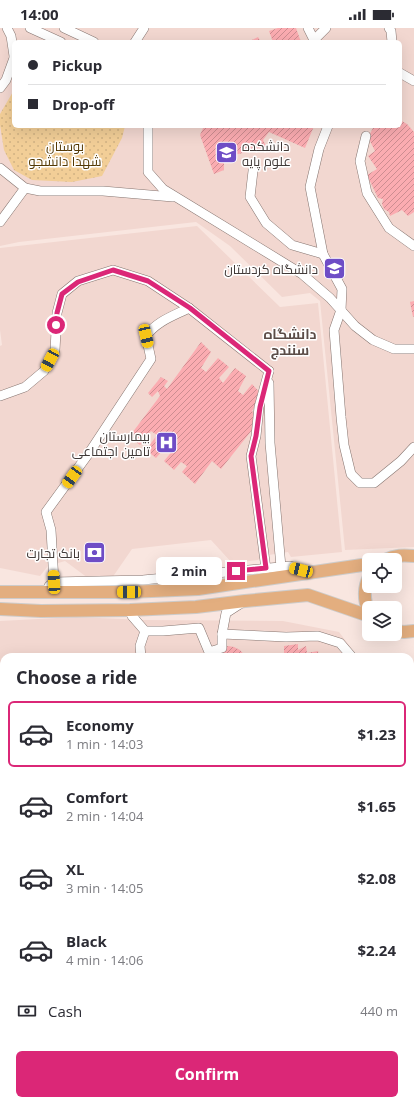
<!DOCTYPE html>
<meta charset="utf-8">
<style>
body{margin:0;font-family:"Open Sans",Cairo,sans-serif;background:#f7f7f7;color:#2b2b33;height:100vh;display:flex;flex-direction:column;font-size:15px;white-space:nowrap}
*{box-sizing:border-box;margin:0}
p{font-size:13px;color:#7c7c81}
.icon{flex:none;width:22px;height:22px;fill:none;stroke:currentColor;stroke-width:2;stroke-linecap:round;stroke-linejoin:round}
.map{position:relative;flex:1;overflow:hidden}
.side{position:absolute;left:0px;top:625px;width:414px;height:452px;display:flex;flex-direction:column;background:#fff;border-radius:12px 12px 0 0;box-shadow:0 4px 16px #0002}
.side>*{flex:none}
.top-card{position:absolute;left:12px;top:12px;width:390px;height:88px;border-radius:6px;box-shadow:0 4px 16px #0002;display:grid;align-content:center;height:88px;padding:0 16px;background:#fff}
.fabs{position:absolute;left:362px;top:525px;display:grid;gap:8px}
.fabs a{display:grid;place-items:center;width:40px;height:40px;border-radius:6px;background:#fff;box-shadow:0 4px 16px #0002;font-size:20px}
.end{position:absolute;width:18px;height:18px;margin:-9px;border:5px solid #db2777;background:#fff;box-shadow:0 0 0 2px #fff}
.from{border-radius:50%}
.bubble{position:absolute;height:28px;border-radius:6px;background:#fff;box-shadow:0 4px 16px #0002;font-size:13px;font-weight:700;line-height:28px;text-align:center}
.car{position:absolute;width:12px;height:24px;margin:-12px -6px;border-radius:5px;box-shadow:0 0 3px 1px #0007;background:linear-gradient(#f5c518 24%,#345 0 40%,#f5c518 0 76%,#345 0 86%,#f5c518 0)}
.top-card b{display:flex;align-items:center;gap:14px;height:38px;font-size:15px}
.top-card b+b{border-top:1px solid #e1e1e2}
.top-card i{width:10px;height:10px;background:#2b2b33}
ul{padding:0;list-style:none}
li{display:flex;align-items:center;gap:12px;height:66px;margin:0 8px 6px;padding:0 8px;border:2px solid transparent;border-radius:6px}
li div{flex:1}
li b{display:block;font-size:15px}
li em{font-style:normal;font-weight:700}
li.current{border-color:#db2777}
li>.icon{width:36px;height:36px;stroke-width:1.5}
h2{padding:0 16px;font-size:18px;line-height:48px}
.pay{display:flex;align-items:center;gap:10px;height:44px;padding:0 16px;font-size:15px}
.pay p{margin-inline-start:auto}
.button{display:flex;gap:8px;margin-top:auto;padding:8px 16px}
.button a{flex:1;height:46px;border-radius:6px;background:#db2777;color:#fff;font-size:16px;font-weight:700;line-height:46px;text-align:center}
.status{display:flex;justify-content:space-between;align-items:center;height:28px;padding:0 20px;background:#fff;direction:ltr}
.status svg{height:11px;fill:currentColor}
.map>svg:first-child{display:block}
.built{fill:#f2d7d0;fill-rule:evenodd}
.green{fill:url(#green-dots)}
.building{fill:url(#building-hatch)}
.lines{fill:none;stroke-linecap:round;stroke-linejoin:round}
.minor-casing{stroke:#867570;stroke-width:10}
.major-casing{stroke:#cdcccb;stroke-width:14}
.minor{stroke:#fff;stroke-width:9}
.major{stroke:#e3ae7f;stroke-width:12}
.route{stroke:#db2777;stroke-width:5}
.labels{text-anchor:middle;stroke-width:3;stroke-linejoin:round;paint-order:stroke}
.park-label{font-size:13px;fill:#543904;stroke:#fff}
.poi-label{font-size:13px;fill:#403937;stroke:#fff;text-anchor:end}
.neighbourhood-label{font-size:14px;font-weight:bold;fill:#5b4c47;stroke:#fff}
</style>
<div class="status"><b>14:00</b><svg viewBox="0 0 49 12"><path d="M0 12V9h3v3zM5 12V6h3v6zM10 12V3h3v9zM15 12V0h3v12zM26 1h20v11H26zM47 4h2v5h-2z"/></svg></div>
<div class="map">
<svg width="414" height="1077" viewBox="0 0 414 1077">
<defs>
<pattern id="green-dots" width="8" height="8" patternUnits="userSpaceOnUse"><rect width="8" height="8" fill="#f2ce97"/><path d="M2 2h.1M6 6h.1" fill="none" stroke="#d1b283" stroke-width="1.8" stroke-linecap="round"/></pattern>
<pattern id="building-hatch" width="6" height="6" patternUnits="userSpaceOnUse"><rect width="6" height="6" fill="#fbacb1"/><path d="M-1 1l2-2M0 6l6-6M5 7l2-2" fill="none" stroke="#cd8d91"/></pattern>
</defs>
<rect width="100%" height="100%" fill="#f9e6e0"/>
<g class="built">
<path d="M0,0h414v519l-69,3 -25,-249 -10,-8 -28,4 -52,-51 -34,-24 -177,20 -19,4zM14,14h386v84h-386z"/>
<polygon points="197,198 280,279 318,275 342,524 291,529 288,524 262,528 258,532 232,535 211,512 132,521 112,550 92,553 65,533 48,538 40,548 0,540 0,318 2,317 0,302 0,220"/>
<polygon points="76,589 145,592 283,593 339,604 358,629 4,629 4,727 0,722 0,593"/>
<polygon points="0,734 4,738 4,1073 55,1073 51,1077 0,1077"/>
</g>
<g class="green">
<polygon points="14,62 14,98 125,98 122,110 102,148 72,154 32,152 14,142 4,122 0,97 0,86"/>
<polygon points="4,810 4,930 0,931 0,827 2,826"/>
</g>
<g class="building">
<polygon points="278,0 296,0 301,14 273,14 269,3"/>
<polygon points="258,9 261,14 248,14"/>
<polygon points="400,92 407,96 414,104 414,184 408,188 402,182 390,188 389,184 384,181 382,176 383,171 378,170 367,147 377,141 368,128 375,123 370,113 370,106 374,98 400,98"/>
<polygon points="204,98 314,98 305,120 269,104 263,112 267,120 224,129 224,142 214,146 200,107"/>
<polygon points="414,273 414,288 413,289 410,274"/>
<polygon points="201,314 211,324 201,340 206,344 218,330 229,339 219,350 223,355 235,340 246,348 238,363 243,367 252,356 262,367 252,383 260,392 221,441 212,433 195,456 182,444 187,438 181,434 174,442 164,433 174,421 168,416 156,430 146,422 157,407 151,403 140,417 129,409 160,368 158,363 152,369 148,365 161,349 168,353 164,358 167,361"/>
<polygon points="298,616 298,622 306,618 307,625 318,623 319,629 253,629 253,628 284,625 284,618"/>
<polygon points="228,618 234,619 240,622 246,629 214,629 219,621"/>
</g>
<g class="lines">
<defs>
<g id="minor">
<polyline points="7,0 11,8 14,28"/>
<polyline points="30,0 61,14"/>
<polyline points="64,0 94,14"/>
<polyline points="308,0 315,14"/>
<polyline points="389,0 391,3 392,14"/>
<polyline points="314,12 326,0"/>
<polyline points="135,14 144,0"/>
<polyline points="400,45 414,53"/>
<polyline points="0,60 6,52 14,30"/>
<polyline points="148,98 148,144 163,161 302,246 330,270 355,298 373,312 394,321 414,321"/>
<polyline points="328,98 319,121 310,159 323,226 342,261 341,282 334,302 341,389 344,417 351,446 360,455 374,455 401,433 414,419"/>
<polyline points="366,108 360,133 367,165 389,200 414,218"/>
<polyline points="0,140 25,160 40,163 103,163 173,169"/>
<polyline points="253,143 250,169 266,195 292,217 323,226"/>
<polyline points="0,194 25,160"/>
<polyline points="269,355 270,415 281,539"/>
<polyline points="0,368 25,359 44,343 55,322 57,285 62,266 78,253 113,242 148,253 189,280"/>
<polyline points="266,541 251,428 256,408 259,379 269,343"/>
<path d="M54,554l-3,-52 -5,-18 43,-59 62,-94 -5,-23c11,-15 27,-20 43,-28l80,63"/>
<polyline points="49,558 54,554 143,552 290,538 308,543"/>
<polyline points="130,582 132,588 145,603 163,603 199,600 209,624 222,620 222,606 226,585 243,574"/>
<polyline points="222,606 286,609 318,608 340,615 352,629"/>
<polyline points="141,629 140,618 145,603"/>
<polyline points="0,981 4,984"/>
<polyline points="0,1061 4,1060"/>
</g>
<g id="major">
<path d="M385,532c10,-5 18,-5 29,-4"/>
<path d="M369,549c-5,10 -6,23 0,34"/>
<polyline points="0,564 129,564 198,561 369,536"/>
<polyline points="0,581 41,583 130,582 196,579 245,573 308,567 369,588"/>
<polyline points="395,603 404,604 414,603"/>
</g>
</defs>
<use href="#minor" class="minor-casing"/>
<use href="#major" class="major-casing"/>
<use href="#minor" class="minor"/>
<use href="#major" class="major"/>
</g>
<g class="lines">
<polyline class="route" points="56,297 57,285 62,266 78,254 113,242 148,253 190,280 269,343 260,379 256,408 251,428 266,540 236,543"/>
</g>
<defs>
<symbol id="university-square" viewBox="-11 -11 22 22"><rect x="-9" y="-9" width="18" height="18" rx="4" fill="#6e4dc6" stroke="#fff"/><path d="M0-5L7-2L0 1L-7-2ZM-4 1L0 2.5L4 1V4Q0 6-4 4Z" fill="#fff"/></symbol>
<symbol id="hospital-square" viewBox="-11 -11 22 22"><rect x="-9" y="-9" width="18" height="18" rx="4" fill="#6e4dc6" stroke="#fff"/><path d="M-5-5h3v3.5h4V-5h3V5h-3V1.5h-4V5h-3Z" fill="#fff"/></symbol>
<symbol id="bank-square" viewBox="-11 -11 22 22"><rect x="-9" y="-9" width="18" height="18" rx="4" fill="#6e4dc6" stroke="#fff"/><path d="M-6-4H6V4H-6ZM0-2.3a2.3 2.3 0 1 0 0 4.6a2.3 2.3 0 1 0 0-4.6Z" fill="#fff"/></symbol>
</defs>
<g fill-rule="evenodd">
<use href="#university-square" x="214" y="112" width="25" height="25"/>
<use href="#university-square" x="322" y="228" width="25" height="25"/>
<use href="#hospital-square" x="154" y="402" width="25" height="25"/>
<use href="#bank-square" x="82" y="512" width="25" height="25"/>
</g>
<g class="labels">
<g class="park-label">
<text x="65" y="123">بوستان<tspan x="65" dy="15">شهدا دانشجو</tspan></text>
</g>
<g class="poi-label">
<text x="242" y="123" text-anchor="start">دانشکده<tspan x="242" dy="15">علوم پایه</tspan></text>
<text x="318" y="246">دانشگاه کردستان</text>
<text x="150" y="413">بیمارستان<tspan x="150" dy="15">تامین اجتماعی</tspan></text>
<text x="80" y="530">بانک تجارت</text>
</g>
<g class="neighbourhood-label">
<text x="290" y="311">دانشگاه<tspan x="290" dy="16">سنندج</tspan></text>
</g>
</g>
</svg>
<div class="fabs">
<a><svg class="icon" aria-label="locate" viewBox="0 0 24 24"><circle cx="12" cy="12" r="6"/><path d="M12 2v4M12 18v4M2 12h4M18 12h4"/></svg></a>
<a><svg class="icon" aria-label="layers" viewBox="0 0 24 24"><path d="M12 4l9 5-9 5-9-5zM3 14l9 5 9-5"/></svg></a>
</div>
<i class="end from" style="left:56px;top:297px"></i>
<i class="end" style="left:236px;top:543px"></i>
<div class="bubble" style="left:156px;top:529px;width:66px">2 min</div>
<i class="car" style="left:146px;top:308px;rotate:167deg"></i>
<i class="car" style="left:50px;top:332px;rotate:208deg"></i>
<i class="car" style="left:72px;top:449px;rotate:216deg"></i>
<i class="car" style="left:301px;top:542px;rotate:285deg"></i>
<i class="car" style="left:54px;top:554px;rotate:357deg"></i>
<i class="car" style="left:129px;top:564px;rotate:270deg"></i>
<div class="top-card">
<b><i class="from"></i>Pickup</b>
<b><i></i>Drop-off</b>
</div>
<section class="side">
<h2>Choose a ride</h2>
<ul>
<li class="current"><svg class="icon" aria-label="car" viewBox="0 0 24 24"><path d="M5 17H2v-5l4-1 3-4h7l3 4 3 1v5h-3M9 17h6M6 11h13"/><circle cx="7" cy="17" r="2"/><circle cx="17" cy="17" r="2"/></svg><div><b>Economy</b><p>1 min · 14:03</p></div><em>$1.23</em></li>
<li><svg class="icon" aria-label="car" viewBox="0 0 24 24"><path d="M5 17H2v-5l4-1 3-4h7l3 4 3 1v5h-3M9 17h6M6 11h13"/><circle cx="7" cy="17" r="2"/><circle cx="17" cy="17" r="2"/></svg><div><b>Comfort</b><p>2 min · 14:04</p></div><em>$1.65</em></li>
<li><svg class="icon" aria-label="car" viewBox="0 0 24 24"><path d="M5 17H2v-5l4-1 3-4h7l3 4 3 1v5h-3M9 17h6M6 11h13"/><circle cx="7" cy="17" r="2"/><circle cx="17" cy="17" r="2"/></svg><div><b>XL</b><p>3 min · 14:05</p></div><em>$2.08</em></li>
<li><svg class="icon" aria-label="car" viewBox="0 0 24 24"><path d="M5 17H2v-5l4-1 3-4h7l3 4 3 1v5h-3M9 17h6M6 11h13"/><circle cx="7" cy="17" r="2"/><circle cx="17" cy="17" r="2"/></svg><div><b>Black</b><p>4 min · 14:06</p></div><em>$2.24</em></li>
</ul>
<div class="pay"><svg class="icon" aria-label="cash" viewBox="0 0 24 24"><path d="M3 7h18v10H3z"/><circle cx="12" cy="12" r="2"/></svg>Cash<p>440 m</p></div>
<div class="button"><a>Confirm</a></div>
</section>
</div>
